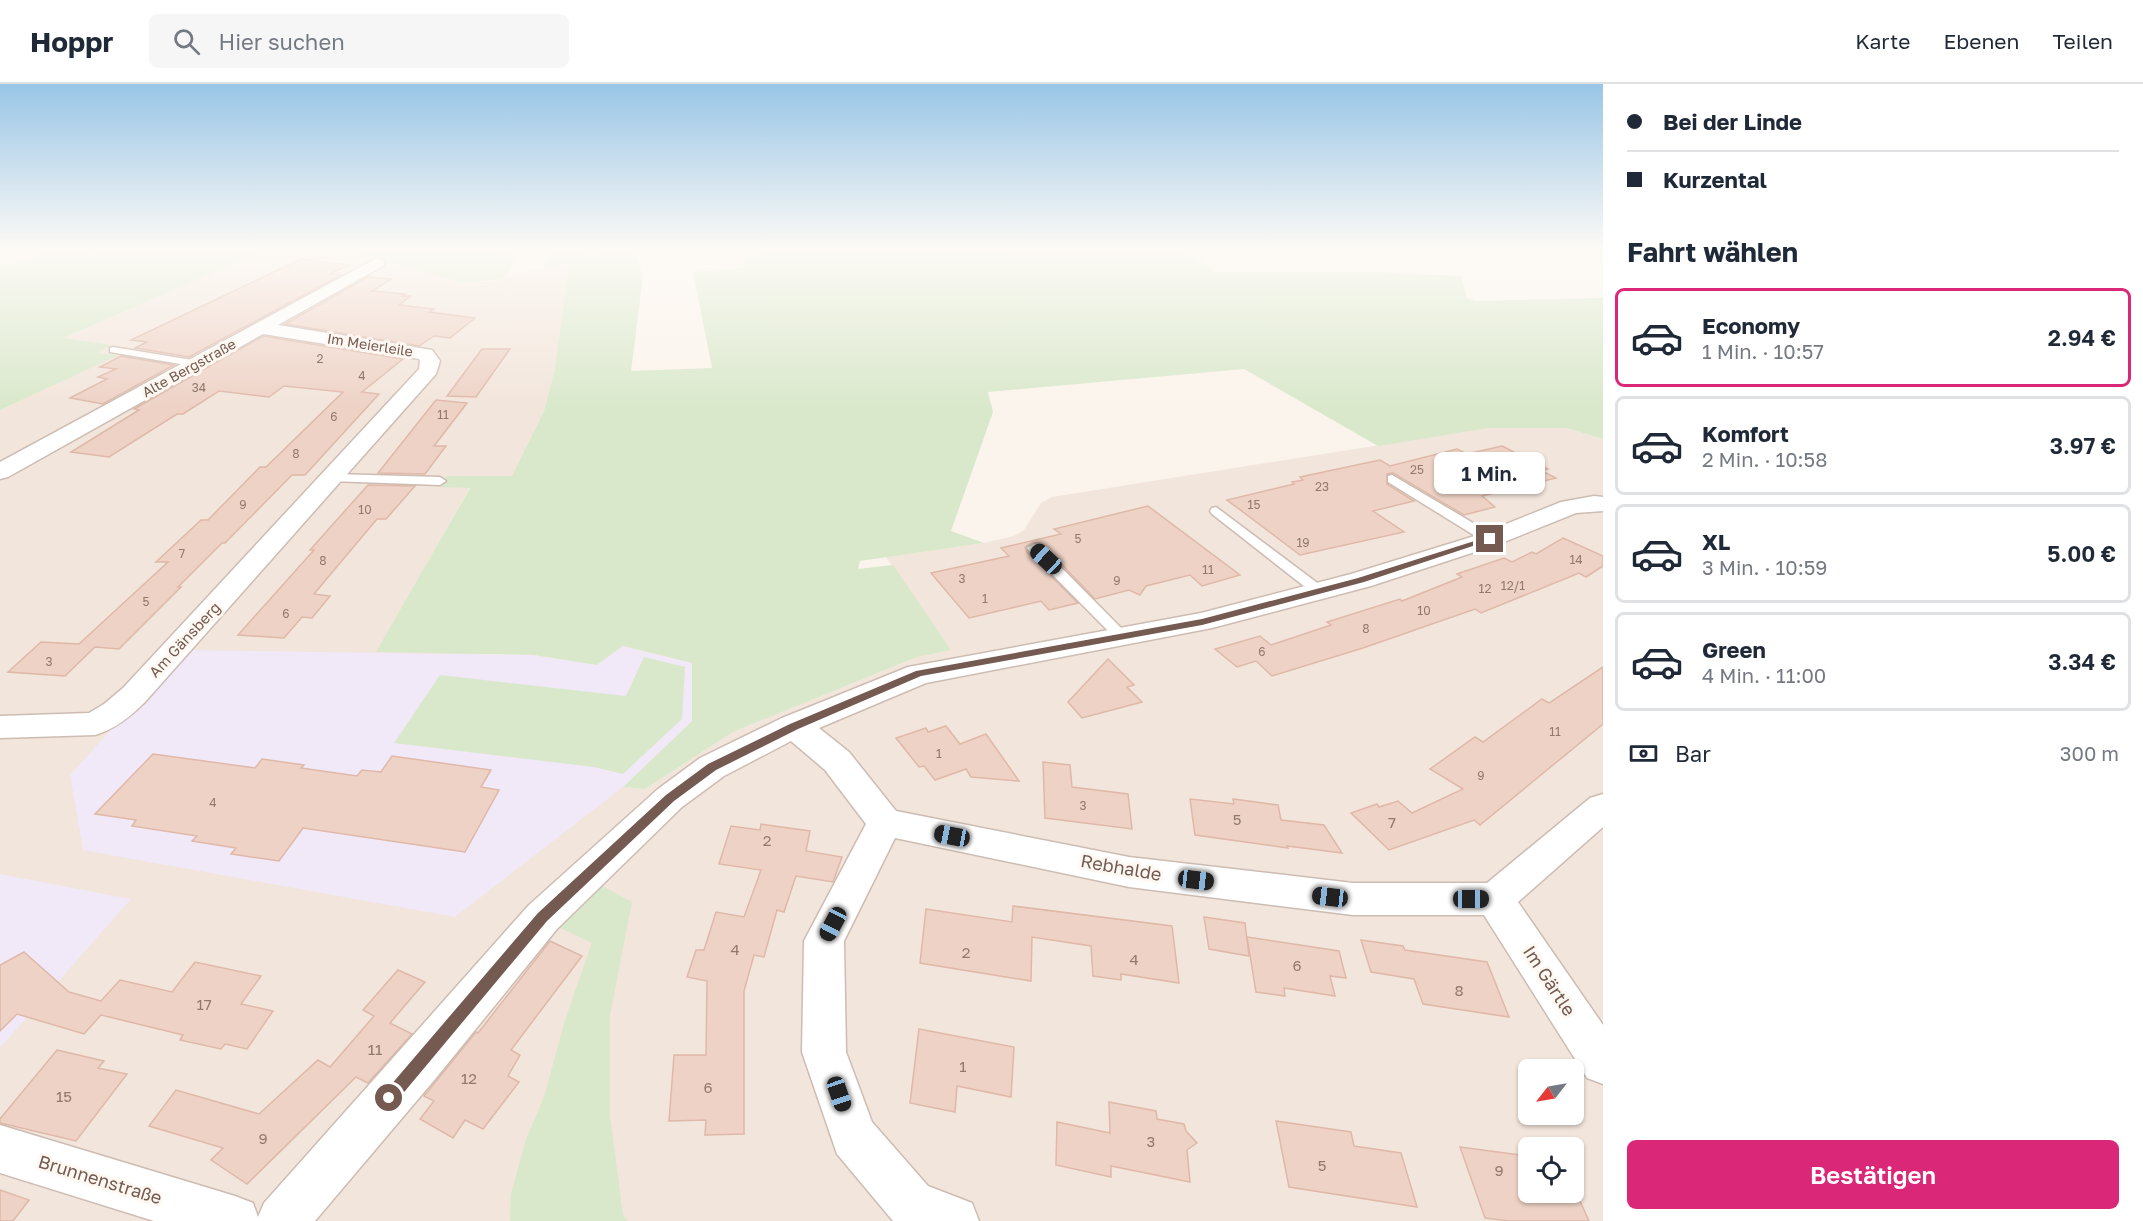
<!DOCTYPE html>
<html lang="de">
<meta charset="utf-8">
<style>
body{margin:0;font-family:"Golos Text",sans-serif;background:#f6f6f7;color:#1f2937;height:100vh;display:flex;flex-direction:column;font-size:22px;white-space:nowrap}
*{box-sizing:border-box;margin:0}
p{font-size:20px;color:#747a83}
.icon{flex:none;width:33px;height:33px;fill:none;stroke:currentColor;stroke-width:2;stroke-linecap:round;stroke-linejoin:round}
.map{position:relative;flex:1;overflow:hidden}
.drawer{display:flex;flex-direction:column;background:#fff;width:540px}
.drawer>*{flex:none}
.guide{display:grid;align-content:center;height:132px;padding:0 24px;background:#fff}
.needle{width:39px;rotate:239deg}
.buttons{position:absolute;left:1518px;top:975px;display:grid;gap:12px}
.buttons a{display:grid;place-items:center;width:66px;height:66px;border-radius:9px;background:#fff;box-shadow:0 2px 4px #0004;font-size:30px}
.end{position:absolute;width:27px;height:27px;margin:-14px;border:8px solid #745a51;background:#fff;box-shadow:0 0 0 3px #fff}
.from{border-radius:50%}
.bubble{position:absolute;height:42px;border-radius:9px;background:#fff;box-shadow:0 2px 4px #0004;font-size:20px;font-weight:600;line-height:42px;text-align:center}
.car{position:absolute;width:18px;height:36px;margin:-18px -9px;border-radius:8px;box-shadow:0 0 4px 2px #0007;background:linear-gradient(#222 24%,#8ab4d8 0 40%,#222 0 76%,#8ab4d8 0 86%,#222 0)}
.guide b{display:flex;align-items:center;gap:21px;height:57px;font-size:22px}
.guide b+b{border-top:2px solid #e0e1e3}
.guide i{width:15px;height:15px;background:#1f2937}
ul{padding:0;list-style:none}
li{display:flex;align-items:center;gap:18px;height:99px;margin:0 12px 9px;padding:0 12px;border:3px solid #e0e1e3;border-radius:9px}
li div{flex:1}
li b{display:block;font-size:22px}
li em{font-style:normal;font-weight:600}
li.selected{border-color:#db2777}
li>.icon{width:54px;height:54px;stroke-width:1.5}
h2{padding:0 24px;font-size:27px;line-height:72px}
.pay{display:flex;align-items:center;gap:15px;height:66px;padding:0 24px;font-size:22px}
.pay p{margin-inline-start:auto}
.action{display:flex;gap:12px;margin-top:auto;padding:12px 24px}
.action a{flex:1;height:69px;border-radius:9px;background:#db2777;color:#fff;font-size:24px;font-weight:600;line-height:69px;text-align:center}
header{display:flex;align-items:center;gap:36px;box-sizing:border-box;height:84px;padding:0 30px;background:#fff;border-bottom:2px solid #e0e1e3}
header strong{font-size:28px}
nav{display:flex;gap:33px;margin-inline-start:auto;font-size:21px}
.search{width:420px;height:54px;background:#f6f6f7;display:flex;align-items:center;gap:15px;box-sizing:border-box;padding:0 21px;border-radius:9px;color:#747a83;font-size:22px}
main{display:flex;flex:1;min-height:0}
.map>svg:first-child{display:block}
.residential{fill:#f2e5db;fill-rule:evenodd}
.education{fill:#f1e8f8}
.green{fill:#d9e8cb}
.building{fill:#eed2c6;stroke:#dfb8a8;stroke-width:1.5}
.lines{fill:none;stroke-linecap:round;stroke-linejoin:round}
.lane-casing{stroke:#cdbcb2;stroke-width:3}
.street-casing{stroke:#cdbcb2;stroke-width:3}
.lane{fill:#fff;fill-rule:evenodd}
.street{fill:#fff;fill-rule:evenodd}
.route{fill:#745a51}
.labels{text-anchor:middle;stroke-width:6;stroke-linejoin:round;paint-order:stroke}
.number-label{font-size:12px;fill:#92786e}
.far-street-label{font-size:14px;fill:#745a51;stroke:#fef8f2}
.street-label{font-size:15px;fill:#745a51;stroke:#fef8f2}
.near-number-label{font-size:15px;fill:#92786e}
.near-street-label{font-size:18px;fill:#745a51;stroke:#fef8f2}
</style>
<header>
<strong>Hoppr</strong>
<div class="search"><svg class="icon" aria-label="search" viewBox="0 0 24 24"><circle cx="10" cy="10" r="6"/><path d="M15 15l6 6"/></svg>Hier suchen</div>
<nav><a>Karte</a><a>Ebenen</a><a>Teilen</a></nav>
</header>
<main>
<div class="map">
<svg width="1603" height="1137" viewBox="0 0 1603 1137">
<rect width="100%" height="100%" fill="#fbf4ec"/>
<path class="residential" d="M269,164h51l63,12 80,23 30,-2 78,-20 -17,111 -10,39 -21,44 -11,22 -42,10 -57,102 211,198 21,2 88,-57 184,-75 33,-7 -64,-93 98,-14 30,-7 10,-6 17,-27 11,-6 435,-69h79l37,11v782h-1603v-811l118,-55 -23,-2 14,-8 -47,-6zM1528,986h46v44h-46zM1528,1064h46v44h-46z"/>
<g class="education">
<polygon points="623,562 692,579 692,637 623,703 455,833 83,766 70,691 183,566 533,571 597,581"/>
<polygon points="0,790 131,815 0,964"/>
</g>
<g class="green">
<polygon points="112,164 269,164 64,254 111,261 97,269 119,271 0,326 0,179 16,180 55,165 90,171"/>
<polygon points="320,164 521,164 504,195 463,199 383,176"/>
<path d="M552,164h35l-3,10 44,-9 8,5 7,22 -12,95 81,-3 -19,-96 51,-4 -2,-7c13,-9 27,-11 42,-13h651l3,7 -202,-3 -49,3 25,13 1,4h159l89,4 6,22 8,3 128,-3v141l-37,-11h-78l-110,18 -134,-77 -256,23 5,20 -42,119 33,12 -124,18 -2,8 35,-4 58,85 -34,7 -184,75 -88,57 -22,-2 69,-66v-58l-69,-17 -26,19 -64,-10 -157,-3 94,-164 -30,-1 7,-11h65l32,-65 10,-39 16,-110 -25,7z"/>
<polygon points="644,573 685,583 682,635 623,690 594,683 394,659 440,591 626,612"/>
<polygon points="597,799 632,818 610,931 610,1031 623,1131 627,1137 510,1137 511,1110 526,1055 544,1013 565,936 592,859 554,841"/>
</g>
<g class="building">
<polygon points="301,175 348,181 330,190 341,191 189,273 135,264 147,258 131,256"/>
<polygon points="368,193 391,195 372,207 405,210 402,212 411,212 399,221 434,225 429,228 475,234 450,254 434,252 419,262 285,240"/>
<polygon points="263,252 403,275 362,308 379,310 305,391 292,391 225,459 222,459 178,503 181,503 119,565 95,563 65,592 8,588 41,558 79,560 168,478 156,478 201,436 208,436 260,383 266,383 343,308 284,302 269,313 219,307 183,330 177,330 109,373 71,368 139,326 134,325"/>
<polygon points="482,265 510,265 476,313 447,312"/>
<polygon points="121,272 174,281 103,320 70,314 107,295 98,293 116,285 100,283"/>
<polygon points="436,316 467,319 434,362 446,362 425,390 378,389"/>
<polygon points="1502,362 1548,385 1542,387 1556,394 1482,412 1495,423 1464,431 1393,389 1387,390 1387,400 1414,417 1373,427 1404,448 1300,471 1227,416 1294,400 1292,398 1303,396 1300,393 1380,376 1390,382 1457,365 1467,370"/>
<polygon points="368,401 415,402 386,435 377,435 314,510 330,512 312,534 302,533 284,554 238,551 314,466 310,466"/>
<polygon points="1148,422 1240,491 1202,502 1190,491 1146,502 1140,511 1129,506 1095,515 1041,459 1033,458 1025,463 1027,468 1078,519 1049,526 1041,517 969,534 931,489 1009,472 1001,464 1061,450 1054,445"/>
<polygon points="1563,454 1603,472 1603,482 1586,493 1579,489 1481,529 1475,525 1363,564 1272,592 1256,577 1237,583 1215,565 1260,552 1271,561 1331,541 1327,538 1400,515 1402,517 1462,493 1457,490 1504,474 1512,478 1532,468 1536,470"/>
<polygon points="1108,575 1134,601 1127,603 1142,618 1082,634 1068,618"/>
<polygon points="1603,583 1603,640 1480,741 1474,736 1389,766 1351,729 1377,720 1379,723 1398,717 1412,729 1463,705 1430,685 1475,653 1483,658 1542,615 1549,619"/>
<polygon points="946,642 960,660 986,650 1019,697 971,693 966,685 935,696 924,682 919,683 896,654 926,644 928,648"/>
<polygon points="153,670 255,684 262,675 304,681 301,684 357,692 362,686 381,688 392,672 491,686 481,703 499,706 465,768 303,744 279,777 231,770 236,764 192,757 197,752 132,742 136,736 95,730"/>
<polygon points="1043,678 1070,681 1072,703 1128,710 1132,745 1045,734"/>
<polygon points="1190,715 1234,720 1233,715 1278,721 1281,736 1324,741 1342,769 1287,762 1288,764 1195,751"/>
<polygon points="761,740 810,747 806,767 842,773 833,798 796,792 784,828 777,826 764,873 754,871 744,907 744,1050 705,1051 706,1036 669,1037 674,971 706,971 707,897 687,893 696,866 704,866 716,828 744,833 761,786 719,780 731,742 760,746"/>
<polygon points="1013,822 1172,842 1179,899 1121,890 1121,896 1093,892 1091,862 1032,853 1031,897 920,879 926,825 1012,838"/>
<polygon points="1204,833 1245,839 1249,872 1209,865"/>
<polygon points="1247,853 1339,867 1346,894 1330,892 1335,912 1284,904 1285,912 1256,908"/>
<polygon points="1361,856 1403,862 1405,866 1487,878 1509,933 1423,920 1414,895 1371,888"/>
<polygon points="550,857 582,872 511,966 520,971 508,992 519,998 483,1045 465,1036 453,1054 420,1035 434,1017 424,1012 476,948 478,949"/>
<polygon points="24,868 69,908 101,917 120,896 172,908 195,878 261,892 241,920 273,927 247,965 225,960 221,965 180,956 183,951 101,931 84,950 17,930 0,947 0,881"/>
<polygon points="398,886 425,898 390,939 412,950 368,999 356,993 247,1100 211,1076 223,1064 149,1042 176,1006 259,1030 318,976 330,983 374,932 363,926"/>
<polygon points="919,945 1014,963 1011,1013 957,1002 955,1028 910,1019"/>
<polygon points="57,966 104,977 98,984 127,990 76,1057 0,1039 0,1035"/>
<polygon points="1109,1018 1156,1027 1157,1035 1184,1040 1186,1047 1197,1059 1187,1066 1190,1098 1111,1082 1111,1093 1056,1081 1057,1038 1110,1049"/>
<polygon points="1276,1037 1351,1048 1354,1062 1401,1069 1417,1123 1289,1103"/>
<polygon points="1460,1063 1528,1072 1528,1108 1576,1108 1589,1137 1509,1137 1485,1134"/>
<polygon points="0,1106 29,1116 13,1137 0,1137"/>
</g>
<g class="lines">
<defs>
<g id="lane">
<polygon points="113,263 198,277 203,280 198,283 110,268 110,264"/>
<polygon points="334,390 440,393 446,397 440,401 330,397 328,394"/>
<polygon points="1392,391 1495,452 1496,455 1495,458 1485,458 1388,398 1388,392"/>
<polygon points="1216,423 1324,504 1326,507 1324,510 1314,510 1212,430 1210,427 1212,424"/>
<polygon points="1034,460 1039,461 1127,550 1129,553 1127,556 1117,556 1029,467 1027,464"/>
</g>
<g id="street">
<path d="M377,174l6,2 2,3 -2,3 -105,59 154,25 8,11 -4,13 -291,328c-15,15 -30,27 -50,33l-95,3v-22l89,-3 15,-9 19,-16 296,-319 1,-8 -1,-2 -156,-25 -255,143 -8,2v-17z"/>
<polygon points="1594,412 1603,413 1603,427 1576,429 1499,460 1371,502 1212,544 926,599 819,644 849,668 896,727 1129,773 1353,799 1487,799 1590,714 1603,710 1603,743 1518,818 1603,941 1603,1000 1587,994 1484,831 1353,831 1129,803 895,754 844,857 846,968 872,1038 928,1102 972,1119 979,1137 893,1137 837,1070 802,968 804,857 866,740 825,686 791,657 724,692 682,723 557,845 436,994 315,1137 154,1137 0,1089 0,1041 235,1112 253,1119 258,1133 264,1119 529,821 658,705 700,674 782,634 908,583 1201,529 1351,490 1481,450 1561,418"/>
</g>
</defs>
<use href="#lane" class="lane-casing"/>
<use href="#street" class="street-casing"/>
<use href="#lane" class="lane"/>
<use href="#street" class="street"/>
</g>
<linearGradient id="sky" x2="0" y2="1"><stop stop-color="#99c6e6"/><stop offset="0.51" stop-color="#fdfaf6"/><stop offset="1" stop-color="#fdfaf6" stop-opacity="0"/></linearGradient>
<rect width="1603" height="323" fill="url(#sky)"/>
<polygon class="route" points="1487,453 1494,455 1364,498 1202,541 921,592 798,645 716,686 674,717 547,837 395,1019 389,1022 384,1019 382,1014 384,1009 538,829 666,711 708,680 790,640 916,587 1202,535 1358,494"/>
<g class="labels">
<g class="number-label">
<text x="320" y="279">2</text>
<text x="362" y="296">4</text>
<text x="199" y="308">34</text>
<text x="443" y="335">11</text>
<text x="334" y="337">6</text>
<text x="296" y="374">8</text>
<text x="1417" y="390">25</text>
<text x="1322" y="407">23</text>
<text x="243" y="425">9</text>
<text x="1254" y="425">15</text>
<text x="365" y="430">10</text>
<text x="1078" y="459">5</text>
<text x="1303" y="463">19</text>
<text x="182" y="474">7</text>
<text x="1576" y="480">14</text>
<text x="323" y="481">8</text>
<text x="1208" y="490">11</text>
<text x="962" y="499">3</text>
<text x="1117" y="501">9</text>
<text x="1513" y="506">12/1</text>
<text x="1485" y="509">12</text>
<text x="985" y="519">1</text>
<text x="146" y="522">5</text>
<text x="1424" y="531">10</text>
<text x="286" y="534">6</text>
<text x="1366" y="549">8</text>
<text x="1262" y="572">6</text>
<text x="49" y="582">3</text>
<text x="1555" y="652">11</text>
<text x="939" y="674">1</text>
<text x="1481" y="696">9</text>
<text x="213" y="723">4</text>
<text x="1083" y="726">3</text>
</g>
<g class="far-street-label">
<text transform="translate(370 261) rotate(9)" y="5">Im Meierleile</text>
<text transform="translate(189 284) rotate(-29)" y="5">Alte Bergstraße</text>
</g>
<g class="street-label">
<text transform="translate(185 556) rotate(-47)" y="5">Am Gänsberg</text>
</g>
<g class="near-number-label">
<text x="1237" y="741">5</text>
<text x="1392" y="744">7</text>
<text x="767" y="762">2</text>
<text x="735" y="871">4</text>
<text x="966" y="874">2</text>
<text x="1134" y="881">4</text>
<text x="1297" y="887">6</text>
<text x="1459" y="912">8</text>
<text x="204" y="926">17</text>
<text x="375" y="971">11</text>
<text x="963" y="988">1</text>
<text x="469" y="1000">12</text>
<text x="708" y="1009">6</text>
<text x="64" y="1018">15</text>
<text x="263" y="1060">9</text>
<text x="1151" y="1063">3</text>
<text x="1322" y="1087">5</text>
<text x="1499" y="1092">9</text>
</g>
<g class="near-street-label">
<text transform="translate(1121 784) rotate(10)" y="6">Rebhalde</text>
<text transform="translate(1549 897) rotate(57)" y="6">Im Gärtle</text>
<text transform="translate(100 1096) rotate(17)" y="6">Brunnenstraße</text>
</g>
</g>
</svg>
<div class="buttons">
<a><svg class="needle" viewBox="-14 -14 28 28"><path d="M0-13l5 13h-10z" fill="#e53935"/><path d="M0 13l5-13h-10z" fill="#747a83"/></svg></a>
<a><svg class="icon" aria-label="locate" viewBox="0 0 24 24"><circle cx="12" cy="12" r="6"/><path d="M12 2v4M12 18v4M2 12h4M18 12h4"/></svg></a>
</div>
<i class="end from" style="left:389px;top:1014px"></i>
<i class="end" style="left:1490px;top:455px"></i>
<div class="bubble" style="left:1434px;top:368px;width:111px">1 Min.</div>
<i class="car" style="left:1046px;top:475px;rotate:313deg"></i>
<i class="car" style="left:952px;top:752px;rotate:281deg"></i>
<i class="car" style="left:1196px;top:796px;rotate:97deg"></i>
<i class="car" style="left:1330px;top:813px;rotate:277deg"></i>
<i class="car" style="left:1471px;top:815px;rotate:90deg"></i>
<i class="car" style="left:833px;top:840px;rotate:208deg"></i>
<i class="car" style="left:839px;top:1010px;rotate:161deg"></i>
</div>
<section class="drawer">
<div class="guide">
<b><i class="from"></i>Bei der Linde</b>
<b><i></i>Kurzental</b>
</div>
<h2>Fahrt wählen</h2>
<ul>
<li class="selected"><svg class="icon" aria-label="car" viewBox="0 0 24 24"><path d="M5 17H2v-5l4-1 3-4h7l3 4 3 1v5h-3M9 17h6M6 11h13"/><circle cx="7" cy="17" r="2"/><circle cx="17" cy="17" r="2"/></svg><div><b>Economy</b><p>1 Min. · 10:57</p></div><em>2.94 €</em></li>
<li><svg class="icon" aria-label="car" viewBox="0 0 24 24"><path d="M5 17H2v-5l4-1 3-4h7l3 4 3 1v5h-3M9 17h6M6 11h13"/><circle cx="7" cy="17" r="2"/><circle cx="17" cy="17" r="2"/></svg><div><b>Komfort</b><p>2 Min. · 10:58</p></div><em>3.97 €</em></li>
<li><svg class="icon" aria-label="car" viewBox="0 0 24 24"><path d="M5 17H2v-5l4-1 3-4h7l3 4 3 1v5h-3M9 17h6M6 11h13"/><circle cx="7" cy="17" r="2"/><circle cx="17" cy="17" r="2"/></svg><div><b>XL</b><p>3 Min. · 10:59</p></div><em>5.00 €</em></li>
<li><svg class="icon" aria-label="car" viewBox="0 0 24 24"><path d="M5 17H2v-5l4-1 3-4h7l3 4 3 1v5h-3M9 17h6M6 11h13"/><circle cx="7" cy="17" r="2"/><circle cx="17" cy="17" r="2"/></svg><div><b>Green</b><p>4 Min. · 11:00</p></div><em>3.34 €</em></li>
</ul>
<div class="pay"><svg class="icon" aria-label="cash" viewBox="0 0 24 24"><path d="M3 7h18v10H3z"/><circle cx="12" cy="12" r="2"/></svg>Bar<p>300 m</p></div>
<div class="action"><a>Bestätigen</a></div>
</section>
</main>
